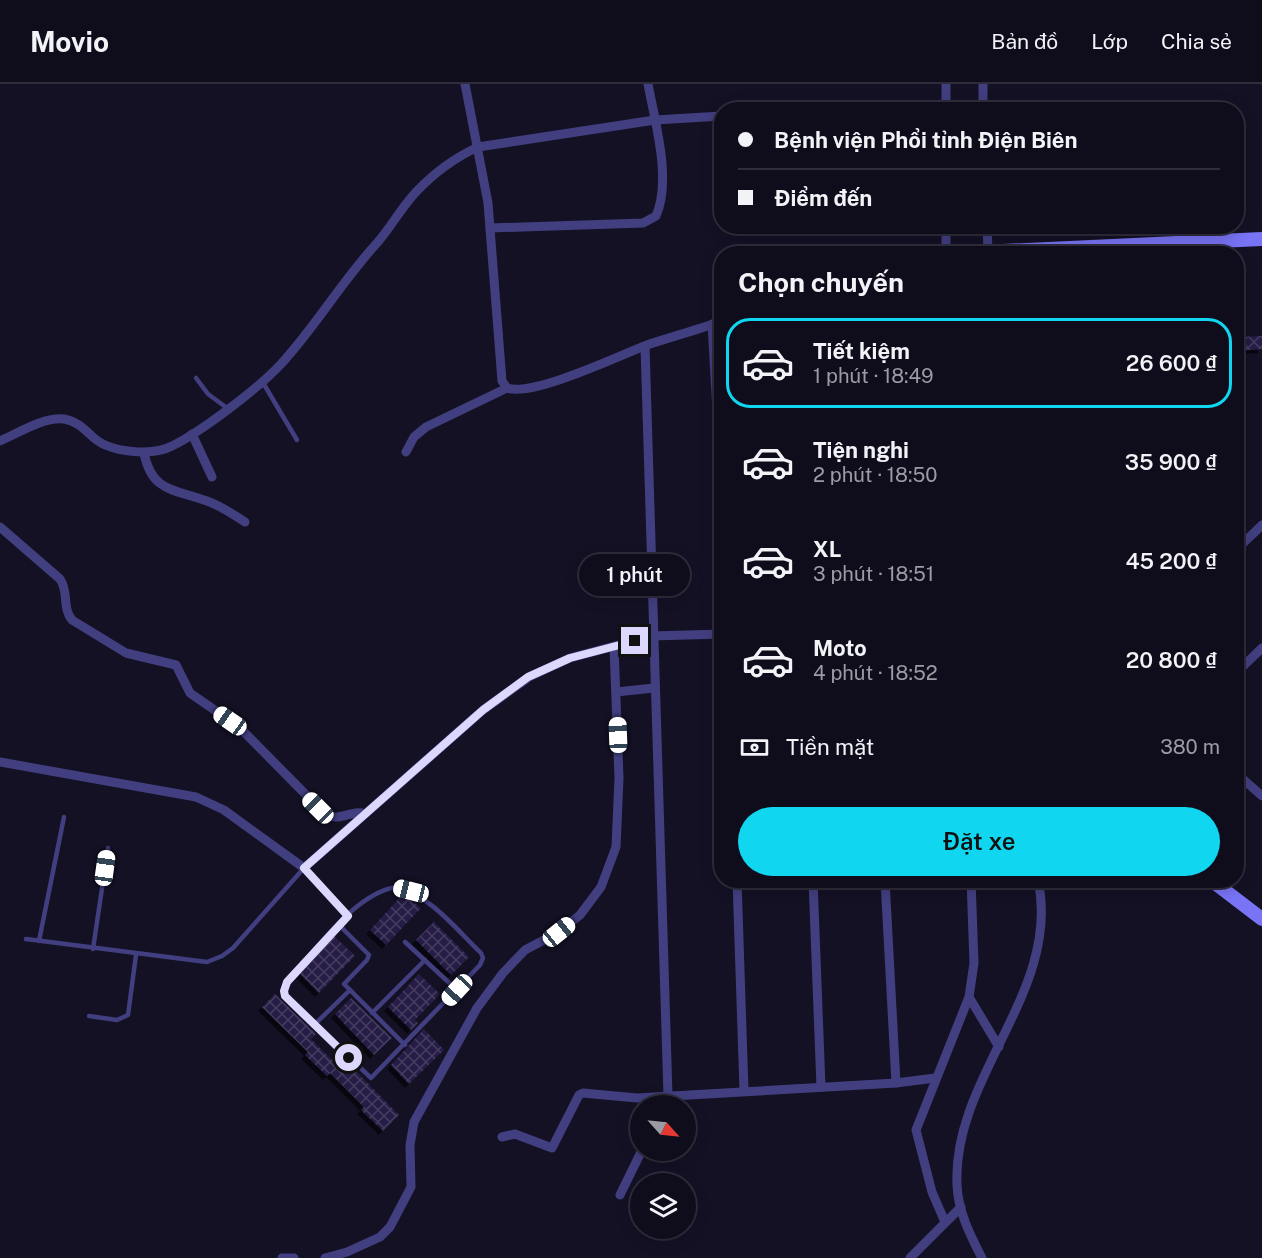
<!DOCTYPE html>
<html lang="vi">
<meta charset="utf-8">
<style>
body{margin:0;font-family:"Public Sans",sans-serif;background:#1d1b29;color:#f1f3f6;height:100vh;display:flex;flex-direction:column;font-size:22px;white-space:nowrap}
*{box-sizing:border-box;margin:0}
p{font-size:20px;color:#9b9ca3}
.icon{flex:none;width:33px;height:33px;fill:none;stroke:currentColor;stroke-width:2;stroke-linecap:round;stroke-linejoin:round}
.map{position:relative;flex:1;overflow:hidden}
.side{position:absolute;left:714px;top:162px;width:530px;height:642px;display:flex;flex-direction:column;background:#0f0d1c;border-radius:24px;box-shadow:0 3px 15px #0003,0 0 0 2px #2f2d3b}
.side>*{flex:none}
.hud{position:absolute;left:714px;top:18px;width:530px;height:132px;border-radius:24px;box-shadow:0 3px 15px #0003,0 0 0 2px #2f2d3b;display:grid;align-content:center;height:132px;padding:0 24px;background:#0f0d1c}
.needle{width:39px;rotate:117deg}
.buttons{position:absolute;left:630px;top:1011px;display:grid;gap:12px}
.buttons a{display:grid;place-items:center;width:66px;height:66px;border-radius:50%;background:#0f0d1c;box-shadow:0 3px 15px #0003,0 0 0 2px #2f2d3b;font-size:30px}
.end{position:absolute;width:27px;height:27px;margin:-14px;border:8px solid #dcd7fc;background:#111;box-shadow:0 0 0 3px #111}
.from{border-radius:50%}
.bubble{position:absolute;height:42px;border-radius:21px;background:#0f0d1c;box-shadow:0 3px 15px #0003,0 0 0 2px #2f2d3b;font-size:20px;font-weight:600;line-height:42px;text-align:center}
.car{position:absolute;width:18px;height:36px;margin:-18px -9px;border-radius:8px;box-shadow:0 0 4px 2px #0007;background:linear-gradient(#fff 24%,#345 0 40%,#fff 0 76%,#345 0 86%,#fff 0)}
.hud b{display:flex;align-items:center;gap:21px;height:57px;font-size:22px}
.hud b+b{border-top:2px solid #2f2d3b}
.hud i{width:15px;height:15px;background:#f1f3f6}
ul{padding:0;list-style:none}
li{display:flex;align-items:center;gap:18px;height:90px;margin:0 12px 9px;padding:0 12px;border:3px solid transparent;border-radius:24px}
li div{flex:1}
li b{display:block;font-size:22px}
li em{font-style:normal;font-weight:600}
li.selected{border-color:#10d6ef}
li>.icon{width:54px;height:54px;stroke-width:1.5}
h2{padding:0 24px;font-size:27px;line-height:72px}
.pay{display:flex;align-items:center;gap:15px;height:66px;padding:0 24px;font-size:22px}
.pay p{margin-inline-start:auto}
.primary-button{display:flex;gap:12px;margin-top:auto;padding:12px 24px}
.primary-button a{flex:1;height:69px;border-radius:36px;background:#10d6ef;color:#111;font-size:24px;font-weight:600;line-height:69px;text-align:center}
header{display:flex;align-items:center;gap:36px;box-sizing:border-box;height:84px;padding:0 30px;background:#0f0d1c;border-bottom:2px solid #2f2d3b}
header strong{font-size:28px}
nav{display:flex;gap:33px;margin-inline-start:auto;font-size:21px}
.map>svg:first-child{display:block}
.building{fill:url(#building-cross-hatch);filter:url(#shadow)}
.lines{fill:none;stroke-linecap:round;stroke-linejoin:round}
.lane{stroke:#423f81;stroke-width:4.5}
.street{stroke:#423f81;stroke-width:9}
.secondary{stroke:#7974f6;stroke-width:14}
.route{stroke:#dcd7fc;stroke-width:8}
</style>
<header>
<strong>Movio</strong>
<nav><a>Bản đồ</a><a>Lớp</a><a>Chia sẻ</a></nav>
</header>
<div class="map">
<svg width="1262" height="1174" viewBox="0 0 1262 1174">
<defs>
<pattern id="building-cross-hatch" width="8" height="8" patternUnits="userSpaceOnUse" patternTransform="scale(1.5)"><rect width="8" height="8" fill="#261e45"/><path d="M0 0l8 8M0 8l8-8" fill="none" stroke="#453e61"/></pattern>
<filter id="shadow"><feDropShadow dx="-4" dy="4" stdDeviation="0" flood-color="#0009"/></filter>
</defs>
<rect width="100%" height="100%" fill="#141125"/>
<g class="building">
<polygon points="1262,252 1262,265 1236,267 1236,253"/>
<polygon points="403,810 421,824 386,861 370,846"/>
<polygon points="434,838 469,873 451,891 416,856"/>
<polygon points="334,852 355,872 319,909 300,890"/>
<polygon points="419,890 440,910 415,936 418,939 411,946 388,923"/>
<polygon points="275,910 316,950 311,955 339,983 346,977 399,1031 383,1047 361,1026 364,1023 330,989 327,992 305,971 308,968 262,923"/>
<polygon points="351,914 392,954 374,971 335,930"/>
<polygon points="424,945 444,966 409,1000 391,981"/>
</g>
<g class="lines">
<g class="lane">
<polyline points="196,294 208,310 227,324"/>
<polyline points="262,297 297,356"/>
<polyline points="1236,367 1240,366"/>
<path d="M396,803c35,9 59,41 85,66l2,5 -3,7 -109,113 -86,-82 -1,-5 3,-9c28,-31 67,-88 109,-95z"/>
<polyline points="339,841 369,871 367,876 344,900 405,961"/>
<polyline points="26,855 207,878 222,872 233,864 304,784 348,832"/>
<polyline points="39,857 64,733"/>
<polyline points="405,858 457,906"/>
<polyline points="93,865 108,764"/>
<polyline points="372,929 425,876"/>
<polyline points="89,932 117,936 128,931 136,871"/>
<polyline points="314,941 350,906"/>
</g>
<g class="street">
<path d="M465,0l23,119 14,178 5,7c26,9 111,-32 140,-43 24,-8 50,-15 75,-24"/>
<polyline points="946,0 946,25"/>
<polyline points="842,26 946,20"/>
<polyline points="983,26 983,0"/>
<polyline points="946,142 946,170"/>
<polyline points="987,142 988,167"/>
<path d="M490,144l153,-5 13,-7c16,-36 -1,-94 -8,-132"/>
<polyline points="960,170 982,168"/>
<polyline points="712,240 722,415"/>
<polyline points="645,262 668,1012"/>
<polyline points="192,350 212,393"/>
<path d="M0,357c18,-8 45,-25 64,-22 13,2 21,11 30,19 17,15 59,18 78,8 29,-14 88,-59 109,-82 35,-38 61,-83 96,-121 14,-16 24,-35 39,-51 18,-19 38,-34 62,-45l177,-27 67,-4"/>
<polyline points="406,368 414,353 426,343 507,304"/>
<path d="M144,369c8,40 31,36 63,48 14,5 26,13 38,21"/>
<path d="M0,443l60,52c9,13 2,29 12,41l54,33 50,12 14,28 49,34 87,88c16,7 25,-6 39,-1"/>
<polyline points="1236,466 1262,441"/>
<polyline points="1236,589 1262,564"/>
<polyline points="616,608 654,604"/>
<polyline points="0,678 196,713 224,726 304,784 483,626 529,593 570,574 652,552 722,550"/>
<polyline points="1236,689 1262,712"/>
<polyline points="737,796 744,1007"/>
<polyline points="813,796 821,1003"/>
<polyline points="885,796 896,999"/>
<polyline points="969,913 999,963"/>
<polyline points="502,1053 515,1050 552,1064 579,1011 583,1009 637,1014 896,999 935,994"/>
<polyline points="620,1111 642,1066"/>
<polyline points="945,1138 932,1108 916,1046 969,913 974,879 971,796"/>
<polyline points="282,1174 294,1174"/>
<polyline points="325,1174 347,1168 380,1153 390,1143 411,1103 410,1061 414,1038 477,924 503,889 525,866 559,848 580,831 601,803 616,763 619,694 614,563"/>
<polyline points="910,1174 961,1123"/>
<path d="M982,1174c-12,-23 -24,-47 -25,-73 -5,-109 105,-194 81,-305"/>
</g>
<g class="secondary">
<polyline points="982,168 1262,155"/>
<polyline points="1211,796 1262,835"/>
</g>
</g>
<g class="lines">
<polyline class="route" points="349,974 285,912 284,907 287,898 348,832 304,784 483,626 528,593 570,574 635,557"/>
</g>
</svg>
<div class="buttons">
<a><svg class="needle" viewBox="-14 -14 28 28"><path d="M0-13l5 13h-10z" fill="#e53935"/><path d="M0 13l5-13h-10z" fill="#9b9ca3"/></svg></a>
<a><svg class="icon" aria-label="layers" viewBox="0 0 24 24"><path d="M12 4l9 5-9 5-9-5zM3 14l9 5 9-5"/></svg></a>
</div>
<i class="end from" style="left:349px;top:974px"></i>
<i class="end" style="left:635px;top:557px"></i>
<div class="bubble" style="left:579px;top:470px;width:111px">1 phút</div>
<i class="car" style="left:230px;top:637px;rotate:305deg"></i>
<i class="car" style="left:618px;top:651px;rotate:358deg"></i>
<i class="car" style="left:318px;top:724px;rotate:315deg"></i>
<i class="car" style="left:105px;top:784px;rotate:8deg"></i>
<i class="car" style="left:411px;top:807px;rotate:284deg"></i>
<i class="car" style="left:559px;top:848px;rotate:51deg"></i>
<i class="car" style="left:457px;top:906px;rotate:223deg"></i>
<div class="hud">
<b><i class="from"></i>Bệnh viện Phổi tỉnh Điện Biên</b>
<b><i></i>Điểm đến</b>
</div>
<section class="side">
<h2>Chọn chuyến</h2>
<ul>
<li class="selected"><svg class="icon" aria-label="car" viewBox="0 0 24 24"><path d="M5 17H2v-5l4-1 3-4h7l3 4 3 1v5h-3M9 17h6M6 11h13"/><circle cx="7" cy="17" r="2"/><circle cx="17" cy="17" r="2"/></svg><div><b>Tiết kiệm</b><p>1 phút · 18:49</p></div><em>26 600 ₫</em></li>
<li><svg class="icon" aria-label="car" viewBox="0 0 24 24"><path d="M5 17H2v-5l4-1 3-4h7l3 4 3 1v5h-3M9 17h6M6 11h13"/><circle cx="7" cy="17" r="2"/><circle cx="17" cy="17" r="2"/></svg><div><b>Tiện nghi</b><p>2 phút · 18:50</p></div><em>35 900 ₫</em></li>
<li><svg class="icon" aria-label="car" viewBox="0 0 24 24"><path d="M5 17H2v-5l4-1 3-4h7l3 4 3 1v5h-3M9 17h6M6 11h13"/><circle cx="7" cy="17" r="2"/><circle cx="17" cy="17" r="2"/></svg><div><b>XL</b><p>3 phút · 18:51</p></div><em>45 200 ₫</em></li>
<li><svg class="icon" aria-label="car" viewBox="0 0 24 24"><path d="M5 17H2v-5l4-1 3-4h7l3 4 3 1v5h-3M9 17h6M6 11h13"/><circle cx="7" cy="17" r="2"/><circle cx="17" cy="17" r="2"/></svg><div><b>Moto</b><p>4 phút · 18:52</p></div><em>20 800 ₫</em></li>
</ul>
<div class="pay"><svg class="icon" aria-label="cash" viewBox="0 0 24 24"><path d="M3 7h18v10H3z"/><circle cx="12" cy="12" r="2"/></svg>Tiền mặt<p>380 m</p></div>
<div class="primary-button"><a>Đặt xe</a></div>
</section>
</div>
